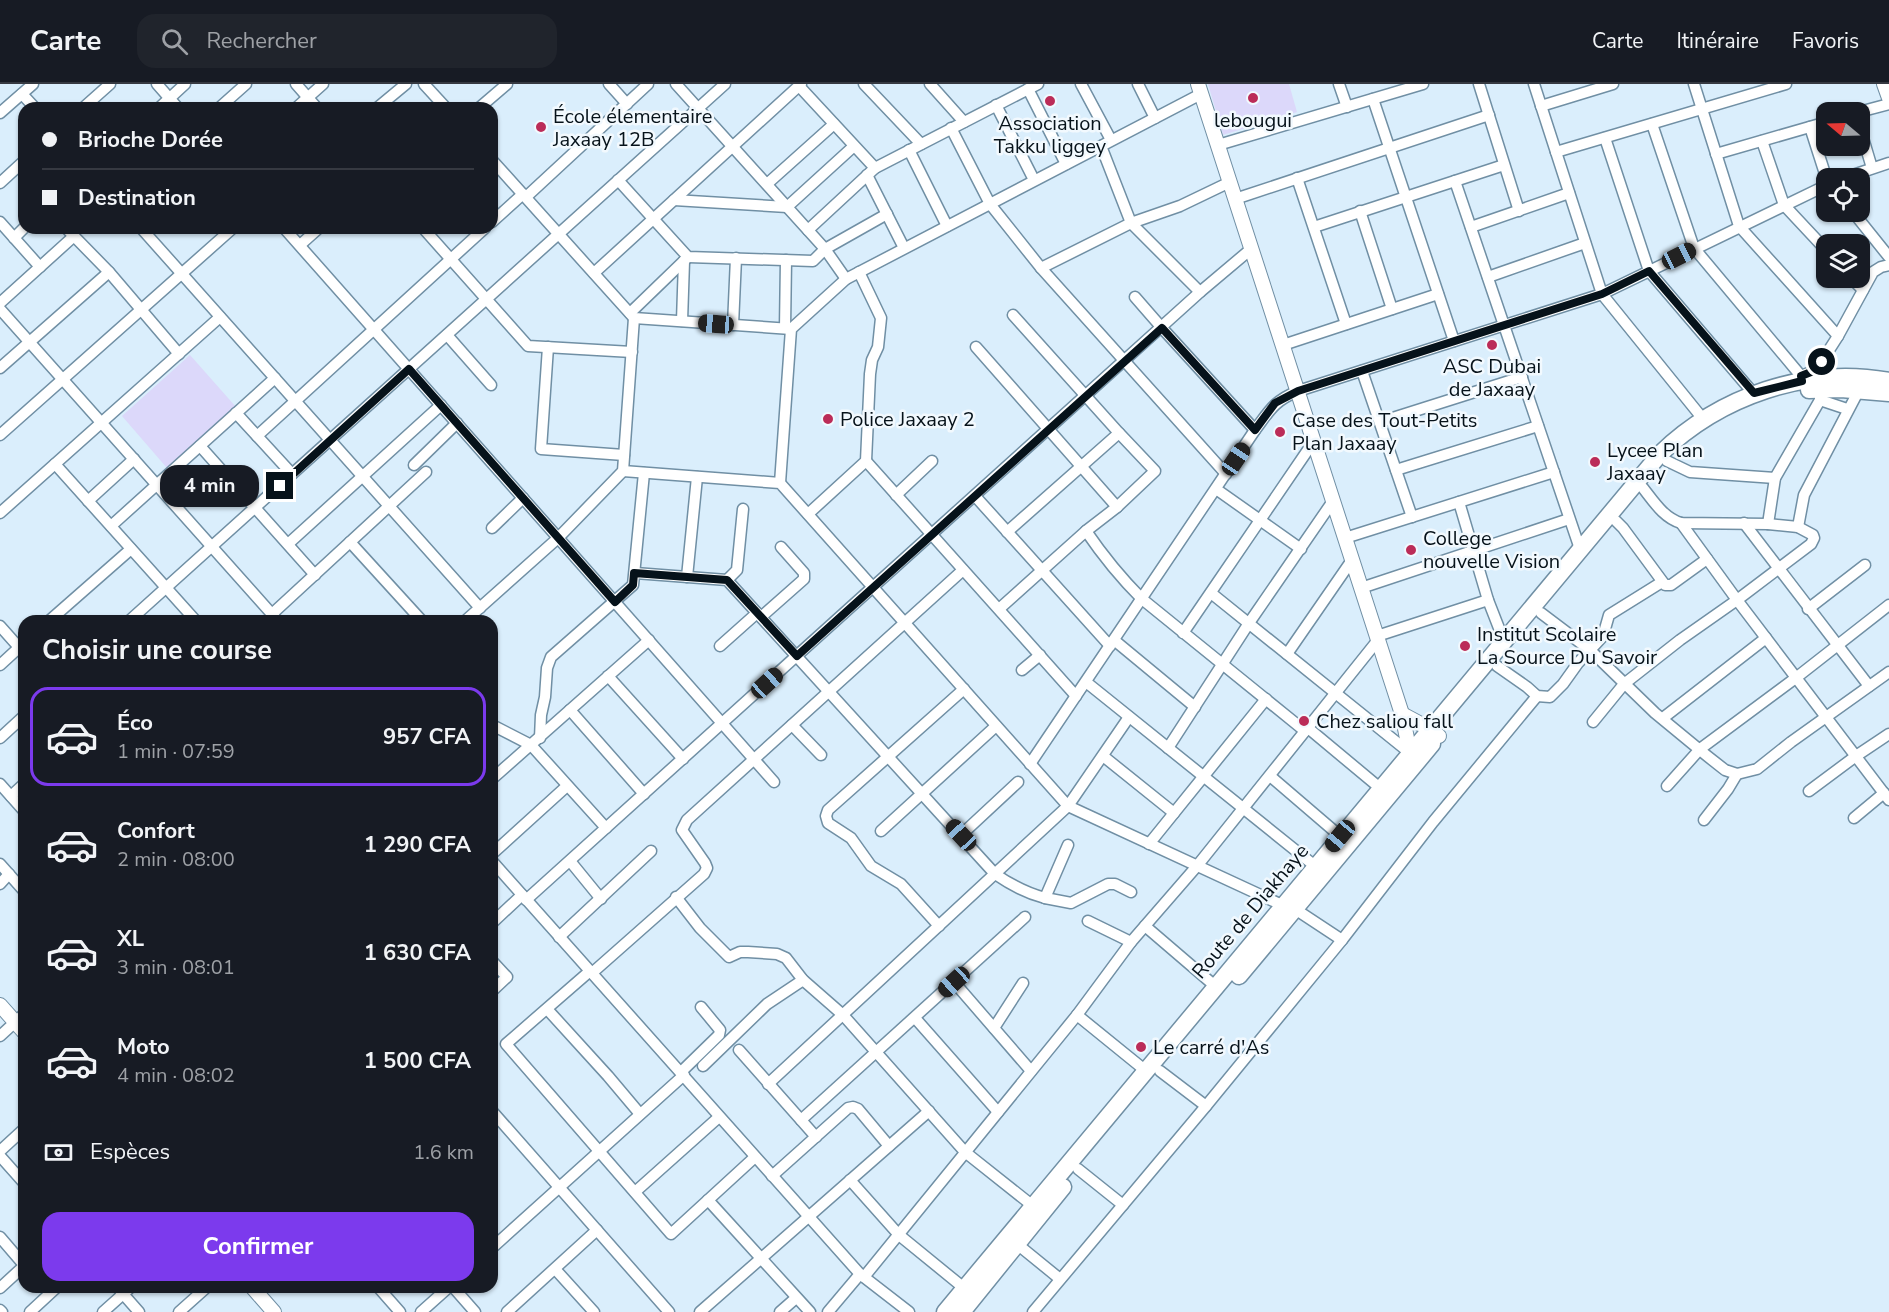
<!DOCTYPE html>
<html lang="fr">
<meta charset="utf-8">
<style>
body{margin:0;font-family:"Nunito Sans",sans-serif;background:#20242c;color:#f1f3f6;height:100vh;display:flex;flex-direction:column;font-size:22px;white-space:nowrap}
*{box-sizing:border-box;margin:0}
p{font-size:20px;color:#9ea1a6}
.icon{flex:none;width:33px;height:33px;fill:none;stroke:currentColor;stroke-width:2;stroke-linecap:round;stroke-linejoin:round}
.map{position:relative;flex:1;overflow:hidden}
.panel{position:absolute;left:18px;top:531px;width:480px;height:678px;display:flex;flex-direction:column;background:#171b24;border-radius:18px;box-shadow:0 2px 4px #0004}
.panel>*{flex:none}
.top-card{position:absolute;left:18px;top:18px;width:480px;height:132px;border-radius:18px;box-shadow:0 2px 4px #0004;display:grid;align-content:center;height:132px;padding:0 24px;background:#171b24}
.needle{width:39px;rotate:289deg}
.fabs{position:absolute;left:1816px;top:18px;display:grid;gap:12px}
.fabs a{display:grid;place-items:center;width:54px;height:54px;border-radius:12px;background:#171b24;box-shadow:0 2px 4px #0004;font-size:30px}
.end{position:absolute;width:27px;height:27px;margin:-14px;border:8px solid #06121a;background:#fff;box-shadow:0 0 0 3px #fff}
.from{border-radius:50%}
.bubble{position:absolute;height:42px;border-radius:18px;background:#171b24;box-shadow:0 2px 4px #0004;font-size:20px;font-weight:700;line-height:42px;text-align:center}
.car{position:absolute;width:18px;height:36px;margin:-18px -9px;border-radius:8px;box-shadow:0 0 4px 2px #0007;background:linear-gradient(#222 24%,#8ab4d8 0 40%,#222 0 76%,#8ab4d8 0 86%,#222 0)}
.top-card b{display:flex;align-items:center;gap:21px;height:57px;font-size:22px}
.top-card b+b{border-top:2px solid #363941}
.top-card i{width:15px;height:15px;background:#f1f3f6}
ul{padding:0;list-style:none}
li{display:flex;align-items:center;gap:18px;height:99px;margin:0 12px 9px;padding:0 12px;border:3px solid transparent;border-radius:18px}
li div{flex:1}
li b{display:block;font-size:22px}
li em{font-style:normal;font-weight:700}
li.selected{border-color:#7c3aed}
li>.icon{width:54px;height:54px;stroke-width:1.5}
h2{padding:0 24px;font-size:27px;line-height:72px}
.pay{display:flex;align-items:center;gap:15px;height:66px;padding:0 24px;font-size:22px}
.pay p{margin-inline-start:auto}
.action{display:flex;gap:12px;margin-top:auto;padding:12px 24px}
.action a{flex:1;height:69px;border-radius:18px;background:#7c3aed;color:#fff;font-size:24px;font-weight:700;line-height:69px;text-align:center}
header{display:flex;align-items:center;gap:36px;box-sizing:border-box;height:84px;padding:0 30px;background:#171b24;border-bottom:2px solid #363941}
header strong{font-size:28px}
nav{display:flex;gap:33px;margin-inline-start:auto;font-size:21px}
.search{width:420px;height:54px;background:#20242c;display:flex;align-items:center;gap:15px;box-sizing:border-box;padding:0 21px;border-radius:18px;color:#9ea1a6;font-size:22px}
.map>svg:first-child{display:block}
.green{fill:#dcd8fa}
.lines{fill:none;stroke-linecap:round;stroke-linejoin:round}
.street-casing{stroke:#708fa4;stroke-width:13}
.secondary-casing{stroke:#708fa4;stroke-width:16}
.primary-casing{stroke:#708fa4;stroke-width:19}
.street{stroke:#fff;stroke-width:10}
.secondary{stroke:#fff;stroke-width:14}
.primary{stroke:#fff;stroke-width:16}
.route{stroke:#06121a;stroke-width:8}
.poi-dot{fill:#bb2c58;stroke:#f2f9fe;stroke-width:2}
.labels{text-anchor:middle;stroke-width:5;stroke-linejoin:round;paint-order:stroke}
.poi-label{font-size:20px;fill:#06121a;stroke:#f2f9fe;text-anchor:start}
.street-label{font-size:20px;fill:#06121a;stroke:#f2f9fe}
</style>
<header>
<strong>Carte</strong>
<div class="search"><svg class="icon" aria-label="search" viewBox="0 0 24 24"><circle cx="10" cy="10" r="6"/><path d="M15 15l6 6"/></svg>Rechercher</div>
<nav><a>Carte</a><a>Itinéraire</a><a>Favoris</a></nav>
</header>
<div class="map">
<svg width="1889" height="1228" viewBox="0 0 1889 1228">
<rect width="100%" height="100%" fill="#daeefc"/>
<g class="green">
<polygon points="1208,0 1289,0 1297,28 1223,51"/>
<polygon points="190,271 236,323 167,384 122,332"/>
</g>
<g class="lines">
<defs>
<g id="street">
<polyline points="157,0 178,24"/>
<polyline points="296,0 317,24"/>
<polyline points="424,0 446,24"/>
<polyline points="609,0 627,20"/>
<polyline points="676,0 825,165 846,195"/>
<polyline points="864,0 921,60"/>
<polyline points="930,0 964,38"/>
<polyline points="1081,0 1111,56"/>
<polyline points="1138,0 1155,34"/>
<polyline points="1339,0 1347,23"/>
<polyline points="1479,0 1519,127"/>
<polyline points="1534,0 1602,210 1703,335"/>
<polyline points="1694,0 1739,142 1838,252"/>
<polyline points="799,2 875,84"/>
<polyline points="1028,5 1066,80"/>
<polyline points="22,10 35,24"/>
<polyline points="1373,15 1454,257"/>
<polyline points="996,21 1034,96"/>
<polyline points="1541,22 1613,0"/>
<polyline points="83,24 110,0"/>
<polyline points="159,24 185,0"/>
<polyline points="219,24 246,0"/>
<polyline points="296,24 323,0"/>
<polyline points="377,24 406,0"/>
<polyline points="479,24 507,0"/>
<polyline points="1859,28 1889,20"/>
<polyline points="0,29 33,0"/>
<polyline points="1652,40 1694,164 1801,292 1802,297"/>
<polyline points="1810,43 1827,96"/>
<polyline points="951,44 990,120 1041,184 1226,390"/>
<polyline points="1860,44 1872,84"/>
<polyline points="1605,54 1649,187 1754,310"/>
<polyline points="1762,57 1784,121 1827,167"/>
<polyline points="1218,61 1423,0"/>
<polyline points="1101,62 1131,139 1200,208"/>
<polyline points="909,66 947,142"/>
<polyline points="1556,68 1786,0"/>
<polyline points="1716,70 1827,38"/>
<polyline points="492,76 634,234 791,245"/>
<polyline points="867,91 904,164"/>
<polyline points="1297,94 1346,240"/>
<polyline points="1844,94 1889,79"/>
<polyline points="618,96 688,173 813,177 825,165 887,130"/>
<polyline points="1455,97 1580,465"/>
<polyline points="0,99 24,77"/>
<polyline points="767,100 834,40"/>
<polyline points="526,113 648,0"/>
<polyline points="1235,115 1489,31"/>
<polyline points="674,116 787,123 854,62"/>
<polyline points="1360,127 1392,225"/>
<polyline points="1853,128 1889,173"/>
<polyline points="0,138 40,183"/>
<polyline points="492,138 523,110"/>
<polyline points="1314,143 1504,81"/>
<polyline points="1471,143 1569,109"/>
<polyline points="66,144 109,188 179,270"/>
<polyline points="141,144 480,524"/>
<polyline points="284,144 774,698"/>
<polyline points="423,144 528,262 632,268"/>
<polyline points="808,146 875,84 1038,0"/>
<polyline points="14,154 24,144"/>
<polyline points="300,161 319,144"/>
<polyline points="1041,184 1131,139 1180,122 1230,98"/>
<polyline points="594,189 801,0"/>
<polyline points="1488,193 1585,159"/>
<polyline points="1851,194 1863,206"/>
<polyline points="1135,213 1162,244 1255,346"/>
<polyline points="0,219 73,153"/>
<polyline points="0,225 278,537"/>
<polyline points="630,229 688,173"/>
<polyline points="682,237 684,177"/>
<polyline points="733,241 736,174"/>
<polyline points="785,244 786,176"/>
<polyline points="447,251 491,301"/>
<polyline points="1283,261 1438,210"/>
<polyline points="548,263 541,365 624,371"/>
<polyline points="976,263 1117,423"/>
<polyline points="0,284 109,188"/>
<polyline points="1362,287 1412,433"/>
<polyline points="1801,292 1811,288 1822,277 1838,252 1873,188 1881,183 1889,181"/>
<polyline points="1820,316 1847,325"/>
<polyline points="236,329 292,390"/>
<polyline points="1380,338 1522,293"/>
<polyline points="0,351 233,144"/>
<polyline points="257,352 485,144"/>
<polyline points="200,362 315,491"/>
<polyline points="866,377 1076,612"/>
<polyline points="1667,377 1690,388 1775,394"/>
<polyline points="55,380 196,537"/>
<polyline points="414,381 457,339"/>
<polyline points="1396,386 1538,342"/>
<polyline points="623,387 780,399 1068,722 1282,821"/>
<polyline points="780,399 791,245 846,195 1201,10"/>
<polyline points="1216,405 1301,465"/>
<polyline points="896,411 932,377"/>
<polyline points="975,412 1110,562"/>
<polyline points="88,417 134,375"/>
<polyline points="1459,418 1488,516 1504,557"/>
<polyline points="0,429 220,233"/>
<polyline points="808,430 866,377 870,290 872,276 878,263 881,234 859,188"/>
<polyline points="1616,437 1623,444 1665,501 1671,501 1707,475"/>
<polyline points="1681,439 1737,516 1889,716"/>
<polyline points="1744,439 1869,602"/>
<polyline points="1768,440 1775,394 1820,316 1820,305"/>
<polyline points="111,442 275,294"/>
<polyline points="1798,443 1804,411 1859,306"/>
<polyline points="492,444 523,414"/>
<path d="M1086,447c17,25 34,46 56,68l163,132"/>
<polyline points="1007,448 1119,349"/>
<polyline points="1345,454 1554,388"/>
<polyline points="350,458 422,537"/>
<polyline points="288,460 441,321"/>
<path d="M635,489l92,7 268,294c16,11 31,19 50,24l23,-53"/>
<polyline points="687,493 697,393"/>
<polyline points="727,496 737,486 743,425"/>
<polyline points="1361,504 1569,435"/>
<polyline points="1211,509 1410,669"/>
<polyline points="999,525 1086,447 1117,423 1155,387 1119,349 1013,231"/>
<polyline points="1808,525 1865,481"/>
<polyline points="1541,529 1590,566 1655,629 1706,671 1725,686 1737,690 1757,685 1791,658 1889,588"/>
<polyline points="272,530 426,388"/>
<polyline points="761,533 804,495 804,489 781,463"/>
<polyline points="49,537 131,465"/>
<polyline points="129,537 725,0"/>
<polyline points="465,537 558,454 623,387 634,234"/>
<polyline points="0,542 24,569"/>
<polyline points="1183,549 1314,357"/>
<polyline points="1377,552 1488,516"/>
<polyline points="1114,556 1195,623"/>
<polyline points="720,562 757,529"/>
<polyline points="1287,570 1352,476"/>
<polyline points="0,581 24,559"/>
<polyline points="1497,582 1527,603 1537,612 1550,613 1563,600 1578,579 1603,552 1609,531 1662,498"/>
<polyline points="1022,586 1040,571"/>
<polyline points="608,592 683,675"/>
<polyline points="1086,598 1315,782"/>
<polyline points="570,626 644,710"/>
<polyline points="1663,634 1766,554"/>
<path d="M1593,638l31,-38 56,-44 57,-40 74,-56 3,-6 -1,-3 -15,-8 -30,-3 -87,-1c-17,-5 -27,-21 -38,-35"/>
<polyline points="492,641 531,661 606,744"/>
<polyline points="792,641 821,671"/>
<polyline points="1308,644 1380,704"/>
<polyline points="0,654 24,632"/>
<polyline points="540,654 541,631 545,613 547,584 551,573 633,501 644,389"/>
<polyline points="1168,664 1249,539 1333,417"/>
<polyline points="1103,672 1174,729"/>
<path d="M1030,680l225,-334c15,-20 19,-29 43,-39l304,-97 225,-109"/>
<polyline points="1270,692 1340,752"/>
<polyline points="492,695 649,556"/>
<polyline points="0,700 24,727"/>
<polyline points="1667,702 1700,665 1797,593 1889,521"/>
<polyline points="1809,707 1856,672 1889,650"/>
<polyline points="11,712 24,700"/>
<polyline points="1854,734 1884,709"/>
<polyline points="1704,736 1728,705 1737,690"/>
<polyline points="881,747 996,642"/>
<polyline points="961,751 1018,698"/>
<polyline points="1149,760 1266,615"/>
<polyline points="492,770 567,702"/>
<polyline points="492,777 860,1190 909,1228"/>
<polyline points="570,777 601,815"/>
<polyline points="0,780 24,807"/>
<polyline points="0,800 9,790"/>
<polyline points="676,813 700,844 729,873 740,868 748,868 777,870 786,874 803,896 843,931 965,1068 1033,1122"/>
<polyline points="1045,814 1071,819 1108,800 1115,800 1131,808"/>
<polyline points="526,816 1200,208 1251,165"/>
<polyline points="1295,825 1342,856"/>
<polyline points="1088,837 1131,858"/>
<polyline points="492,839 522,811"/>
<polyline points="939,842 901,800 871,782 851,754 828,739 826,732 828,726 964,605"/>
<polyline points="1145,842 1215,902"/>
<polyline points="559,853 651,767"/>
<polyline points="492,877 507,893 492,907"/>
<polyline points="590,887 506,960 671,1150 755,1073"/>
<polyline points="592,889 704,790 707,784 705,779 682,746 687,736 963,486"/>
<polyline points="954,898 1031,987"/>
<polyline points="547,925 608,992 640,1030"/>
<polyline points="1077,931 1146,987"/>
<polyline points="915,934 998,1028"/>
<polyline points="994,944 1023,899"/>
<polyline points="0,952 24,930"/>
<polyline points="739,966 816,1053"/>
<polyline points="703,982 767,920 803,896"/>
<polyline points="1160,987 1206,1022"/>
<polyline points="681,988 719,951 720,946 701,923"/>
<polyline points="768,1000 1068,722 1129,633"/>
<polyline points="492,1027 669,1228"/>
<polyline points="801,1036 1025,833"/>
<polyline points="0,1067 24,1045"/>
<polyline points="0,1072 24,1099"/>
<polyline points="1078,1085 1123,1121"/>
<polyline points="772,1092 848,1024 853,1023 858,1025 889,1062"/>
<polyline points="850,1096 899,1151 964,1204"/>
<polyline points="635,1108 719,1033"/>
<polyline points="708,1116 810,1228"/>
<polyline points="0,1153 24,1181"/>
<polyline points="1017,1160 1060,1195"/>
<polyline points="492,1164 684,991"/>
<polyline points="555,1185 594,1228"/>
<polyline points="864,1193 1077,931 1131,858 1197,782 1378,556"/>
<polyline points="117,1203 139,1228"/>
<polyline points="378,1203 400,1228"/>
<polyline points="453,1203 475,1228"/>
<polyline points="0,1204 24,1182"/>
<polyline points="0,1226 2,1228"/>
<polyline points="30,1228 57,1203"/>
<polyline points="103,1228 131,1203"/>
<polyline points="179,1228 207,1203"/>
<polyline points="421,1228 449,1203"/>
<polyline points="507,1228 597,1146"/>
<polyline points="700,1228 929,1027"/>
<polyline points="780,1228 796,1214"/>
<polyline points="828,1228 860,1190"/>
<polyline points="1033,1228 1206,1022 1342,856 1433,738 1537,612"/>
</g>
<g id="secondary">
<polyline points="1198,0 1402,630 1410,669 1415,674"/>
<polyline points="1884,0 1889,14"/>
<polyline points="1402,630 1430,645 1439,652"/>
<polyline points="0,921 24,948"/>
<polyline points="252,1203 274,1228"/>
</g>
<g id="primary">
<polyline points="1809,306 1841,305 1889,309"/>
<polyline points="1239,892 1432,660"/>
<path d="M945,1228l715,-858c60,-58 146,-88 229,-73"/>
<polyline points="962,1228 1063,1103"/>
</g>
</defs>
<use href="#street" class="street-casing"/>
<use href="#secondary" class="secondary-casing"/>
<use href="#primary" class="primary-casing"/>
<use href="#street" class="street"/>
<use href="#secondary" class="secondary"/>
<use href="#primary" class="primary"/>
</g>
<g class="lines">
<polyline class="route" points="280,402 409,285 615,518 633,501 634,489 727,496 797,572 1162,244 1255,346 1275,319 1298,307 1602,210 1649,187 1754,309 1802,297 1801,292 1811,288 1822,278"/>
</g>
<g class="poi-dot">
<circle cx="1253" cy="14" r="6"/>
<circle cx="1050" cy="17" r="6"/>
<circle cx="541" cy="43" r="6"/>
<circle cx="1492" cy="261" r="6"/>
<circle cx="828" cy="335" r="6"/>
<circle cx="1280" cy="348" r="6"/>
<circle cx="1595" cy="378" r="6"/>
<circle cx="1411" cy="466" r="6"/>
<circle cx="1465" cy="562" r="6"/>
<circle cx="1304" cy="637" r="6"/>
<circle cx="1141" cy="963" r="6"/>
</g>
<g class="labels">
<g class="poi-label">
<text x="553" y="39">École élementaire<tspan x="553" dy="23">Jaxaay 12B</tspan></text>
<text x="1253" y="43" text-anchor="middle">lebougui</text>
<text x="1050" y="46" text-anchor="middle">Association<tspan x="1050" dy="23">Takku liggey</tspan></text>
<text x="1492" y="289" text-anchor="middle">ASC Dubai<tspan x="1492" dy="23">de Jaxaay</tspan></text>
<text x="840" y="342">Police Jaxaay 2</text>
<text x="1292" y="343">Case des Tout-Petits<tspan x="1292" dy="23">Plan Jaxaay</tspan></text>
<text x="1607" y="373">Lycee Plan<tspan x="1607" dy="23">Jaxaay</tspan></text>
<text x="1423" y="461">College<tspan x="1423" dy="23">nouvelle Vision</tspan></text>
<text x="1477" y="557">Institut Scolaire<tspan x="1477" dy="23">La Source Du Savoir</tspan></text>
<text x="1316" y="644">Chez saliou fall</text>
<text x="1153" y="970">Le carré d'As</text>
</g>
<g class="street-label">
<text transform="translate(1250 827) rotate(-50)" y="7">Route de Diakhaye</text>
</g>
</g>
</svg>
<div class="fabs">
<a><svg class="needle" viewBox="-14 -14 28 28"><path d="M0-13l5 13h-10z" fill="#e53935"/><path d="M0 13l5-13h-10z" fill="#9ea1a6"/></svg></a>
<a><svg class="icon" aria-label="locate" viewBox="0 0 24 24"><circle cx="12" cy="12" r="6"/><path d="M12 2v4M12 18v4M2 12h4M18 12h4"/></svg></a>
<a><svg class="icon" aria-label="layers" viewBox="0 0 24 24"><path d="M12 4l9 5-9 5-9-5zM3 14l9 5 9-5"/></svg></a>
</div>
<i class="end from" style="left:1822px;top:278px"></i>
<i class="end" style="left:280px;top:402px"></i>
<div class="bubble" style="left:160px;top:381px;width:99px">4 min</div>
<i class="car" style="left:1679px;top:172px;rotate:63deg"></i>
<i class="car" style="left:716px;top:240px;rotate:274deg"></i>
<i class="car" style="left:1236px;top:375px;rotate:34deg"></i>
<i class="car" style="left:767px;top:599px;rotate:48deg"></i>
<i class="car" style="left:961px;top:751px;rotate:317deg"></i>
<i class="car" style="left:1340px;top:752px;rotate:220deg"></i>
<i class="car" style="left:954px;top:898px;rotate:228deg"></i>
<div class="top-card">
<b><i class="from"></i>Brioche Dorée</b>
<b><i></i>Destination</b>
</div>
<section class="panel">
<h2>Choisir une course</h2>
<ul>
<li class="selected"><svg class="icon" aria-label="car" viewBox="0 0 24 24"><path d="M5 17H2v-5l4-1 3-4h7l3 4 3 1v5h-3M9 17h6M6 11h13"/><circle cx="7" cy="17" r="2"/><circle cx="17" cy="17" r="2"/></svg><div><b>Éco</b><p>1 min · 07:59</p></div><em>957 CFA</em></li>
<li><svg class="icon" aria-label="car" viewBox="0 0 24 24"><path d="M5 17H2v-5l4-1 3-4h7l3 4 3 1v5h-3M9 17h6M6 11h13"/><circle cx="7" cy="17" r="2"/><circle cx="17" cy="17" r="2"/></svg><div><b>Confort</b><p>2 min · 08:00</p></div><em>1 290 CFA</em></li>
<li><svg class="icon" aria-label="car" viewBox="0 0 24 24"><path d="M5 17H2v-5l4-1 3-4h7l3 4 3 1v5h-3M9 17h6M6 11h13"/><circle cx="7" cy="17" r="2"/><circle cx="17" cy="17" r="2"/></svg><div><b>XL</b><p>3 min · 08:01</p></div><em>1 630 CFA</em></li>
<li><svg class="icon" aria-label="car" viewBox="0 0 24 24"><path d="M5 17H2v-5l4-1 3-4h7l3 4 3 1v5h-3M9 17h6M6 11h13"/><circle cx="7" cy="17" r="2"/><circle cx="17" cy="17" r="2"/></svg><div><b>Moto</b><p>4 min · 08:02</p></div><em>1 500 CFA</em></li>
</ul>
<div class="pay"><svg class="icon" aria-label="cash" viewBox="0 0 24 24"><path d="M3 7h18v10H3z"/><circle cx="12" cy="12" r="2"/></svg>Espèces<p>1.6 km</p></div>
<div class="action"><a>Confirmer</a></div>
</section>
</div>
